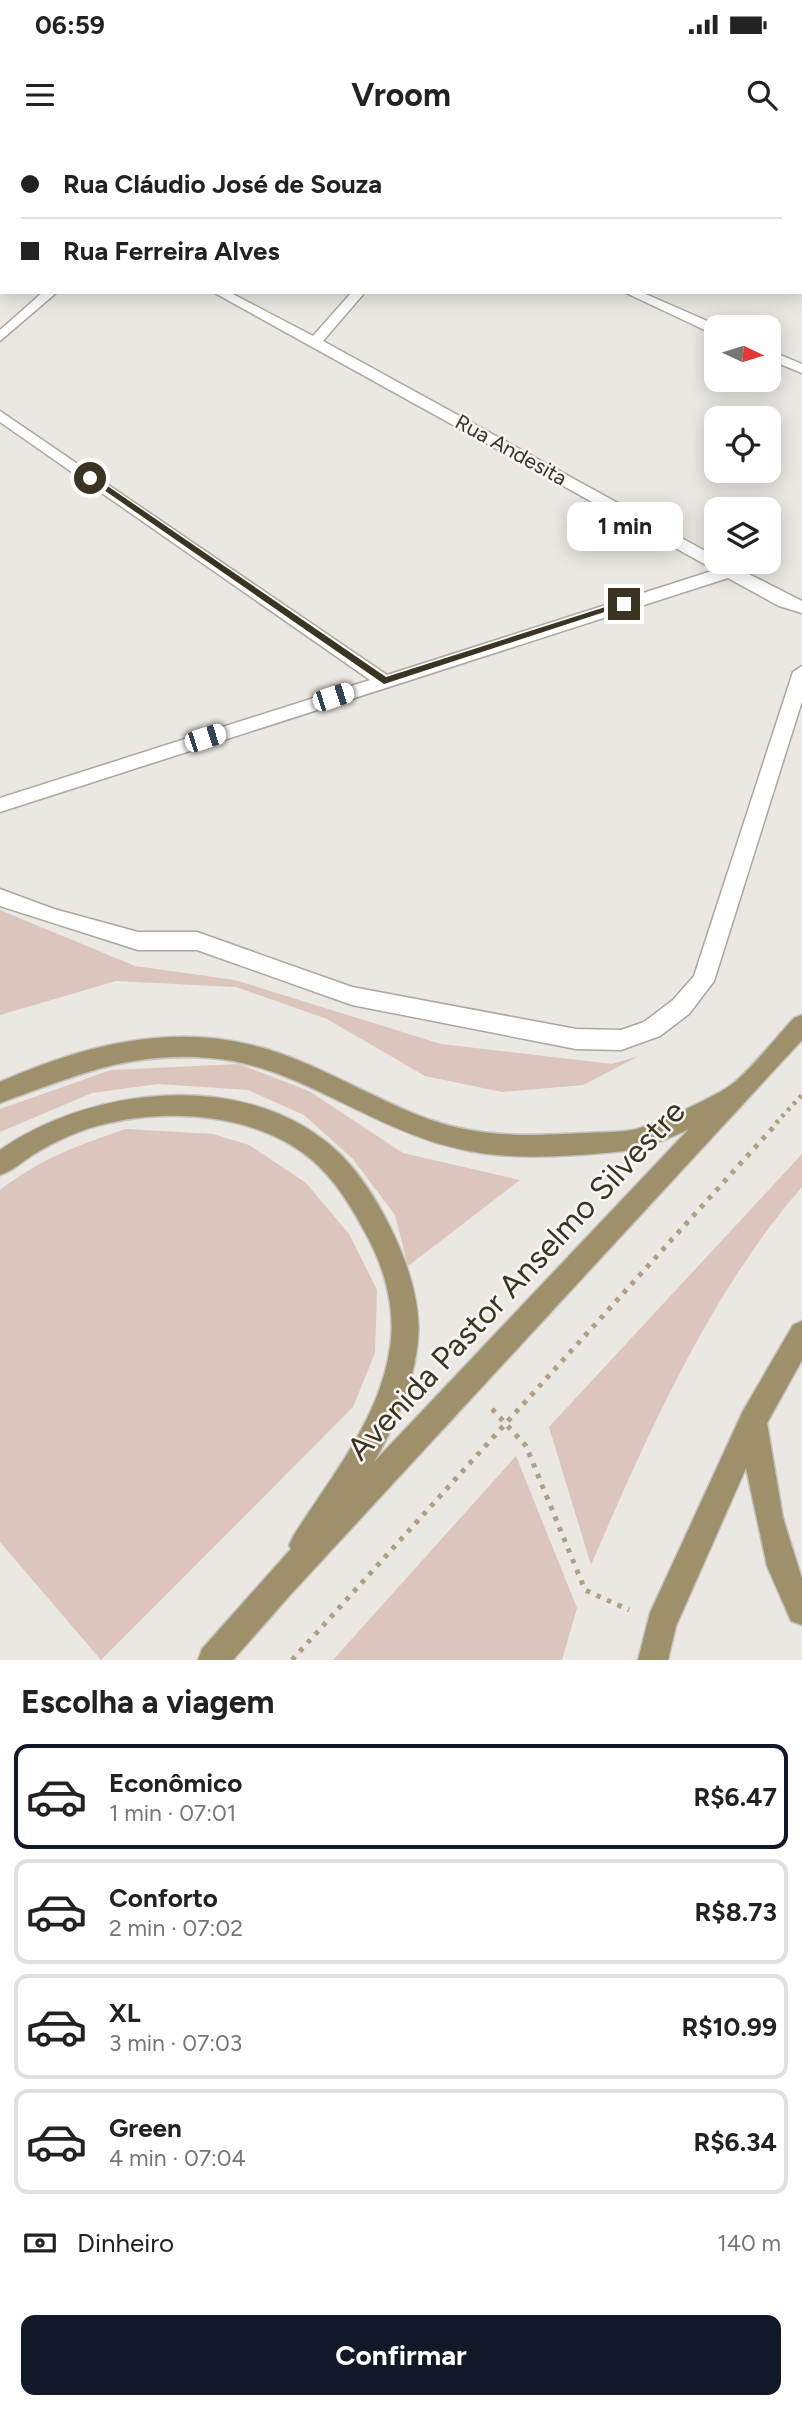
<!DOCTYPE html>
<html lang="pt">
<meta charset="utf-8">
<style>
body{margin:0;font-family:Figtree,sans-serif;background:#f2f2f2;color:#222;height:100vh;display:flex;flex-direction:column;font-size:26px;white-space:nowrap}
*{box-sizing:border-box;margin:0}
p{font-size:23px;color:#767676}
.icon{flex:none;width:38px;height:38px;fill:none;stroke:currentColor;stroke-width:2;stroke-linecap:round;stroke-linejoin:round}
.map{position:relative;height:1520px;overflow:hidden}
.details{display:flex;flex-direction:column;background:#fff;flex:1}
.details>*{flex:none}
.top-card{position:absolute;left:0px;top:0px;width:803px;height:154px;box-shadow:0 4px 18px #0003;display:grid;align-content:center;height:154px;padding:0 21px;background:#fff}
.needle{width:46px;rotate:94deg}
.fabs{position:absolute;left:704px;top:175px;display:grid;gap:14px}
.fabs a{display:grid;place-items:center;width:77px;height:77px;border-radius:14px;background:#fff;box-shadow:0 4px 18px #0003;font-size:35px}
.end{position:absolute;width:32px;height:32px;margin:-16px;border:9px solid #3b3423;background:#fff;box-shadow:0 0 0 4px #fff}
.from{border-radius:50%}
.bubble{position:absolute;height:49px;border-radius:14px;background:#fff;box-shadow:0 4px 18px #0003;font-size:23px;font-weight:700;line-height:49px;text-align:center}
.car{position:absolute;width:21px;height:42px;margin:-21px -10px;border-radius:9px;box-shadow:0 0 5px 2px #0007;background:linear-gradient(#fff 24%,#345 0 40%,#fff 0 76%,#345 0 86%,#fff 0)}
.top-card b{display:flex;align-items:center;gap:24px;height:66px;font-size:26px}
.top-card b+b{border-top:2px solid #e0e0e0}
.top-card i{width:18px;height:18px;background:#222}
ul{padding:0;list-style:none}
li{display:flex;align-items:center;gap:21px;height:105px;margin:0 14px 10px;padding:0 7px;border:4px solid #e0e0e0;border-radius:14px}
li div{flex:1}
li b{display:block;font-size:26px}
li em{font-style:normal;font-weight:700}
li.current{border-color:#111827}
li>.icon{width:63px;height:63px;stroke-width:1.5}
h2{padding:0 21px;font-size:32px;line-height:84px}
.pay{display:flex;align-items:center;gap:18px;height:77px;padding:0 21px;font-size:26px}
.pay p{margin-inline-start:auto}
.cta{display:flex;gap:14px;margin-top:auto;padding:14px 21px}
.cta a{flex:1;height:80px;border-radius:14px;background:#111827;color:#fff;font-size:28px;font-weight:700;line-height:80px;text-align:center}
.status{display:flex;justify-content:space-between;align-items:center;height:49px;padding:0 35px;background:#fff;direction:ltr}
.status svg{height:19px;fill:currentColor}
header{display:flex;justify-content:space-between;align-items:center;height:91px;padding:0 21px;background:#fff;font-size:32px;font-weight:700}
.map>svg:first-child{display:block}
.green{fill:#dbc5bc}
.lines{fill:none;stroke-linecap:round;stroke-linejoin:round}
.minor-casing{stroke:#aca79d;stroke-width:3}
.major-casing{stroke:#c4c2bd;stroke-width:3}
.path-far1{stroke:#ada085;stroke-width:4.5;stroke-dasharray:3.5 5;stroke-linecap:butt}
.path{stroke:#ada085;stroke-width:5;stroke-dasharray:4.5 7;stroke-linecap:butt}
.minor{fill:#fff;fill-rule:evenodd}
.major{fill:#9e906a;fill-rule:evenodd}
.route{fill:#3b3423}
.labels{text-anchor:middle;stroke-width:5;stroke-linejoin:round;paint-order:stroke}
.far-street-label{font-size:21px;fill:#3b3423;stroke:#f8f5f2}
.near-street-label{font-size:32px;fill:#3b3423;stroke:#f8f5f2}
</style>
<div class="status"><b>06:59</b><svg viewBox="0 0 49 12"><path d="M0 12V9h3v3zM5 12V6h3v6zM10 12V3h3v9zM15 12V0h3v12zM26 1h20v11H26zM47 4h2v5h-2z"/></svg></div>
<header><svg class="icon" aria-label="menu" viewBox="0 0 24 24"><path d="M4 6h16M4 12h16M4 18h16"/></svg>Vroom<svg class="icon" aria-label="search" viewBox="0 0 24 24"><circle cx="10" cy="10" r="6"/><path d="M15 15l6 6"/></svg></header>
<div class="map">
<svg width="802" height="1520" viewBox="0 0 802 1520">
<rect width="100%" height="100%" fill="#ebe7e2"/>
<g class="green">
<polygon points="0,770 135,826 235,840 441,904 612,924 639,916 583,945 502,952 425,936 327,879 236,847 116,841 0,875"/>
<polygon points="239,924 309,951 403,1013 520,1040 408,1126 395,1075 353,1019 304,975 248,950 158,944 92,953 0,992 0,969 111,930"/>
<path d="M126,989l87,5 36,11 57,38 43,51 28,56 -2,63 -22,54 -252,253 -101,-118v-352c38,-30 80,-46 126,-61z"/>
<path d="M802,1014v33c-92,105 -156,251 -211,378l-42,-138z"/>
<polygon points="516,1316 577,1468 562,1520 333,1520"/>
</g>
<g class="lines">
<defs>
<g id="minor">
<polygon points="227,0 239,0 226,2"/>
<polygon points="519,0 532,0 518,2"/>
<polygon points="625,0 639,0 640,2 627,2"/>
<rect x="0" y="8" width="2" height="8"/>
<rect x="0" y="46" width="2" height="6"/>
<polygon points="43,152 57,152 0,201 0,190"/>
<polygon points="213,152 229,152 313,196 352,152 365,152 323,201 716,417 716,422 725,422 802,461 802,473 779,466 728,438 0,672 0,658 370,540 0,282 0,271 387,535 715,430"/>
<polygon points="624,152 641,152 721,187 716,187 716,194 711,193"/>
<polygon points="768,210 802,224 802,233 768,219"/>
<polygon points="802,526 802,561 714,841 689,874 660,896 621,910 576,909 352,865 197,810 138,810 0,766 0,749 54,769 138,792 197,792 352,847 576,889 621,890 644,882 673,860 694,836 793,532"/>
</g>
<g id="major">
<path d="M802,875v25l-511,554 -58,66h-35l4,-11 89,-100 -2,-4 5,-10c37,-58 86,-117 96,-187 6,-38 -5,-79 -23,-112 -14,-27 -32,-57 -56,-77 -54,-44 -136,-51 -202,-36 -28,6 -54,18 -78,33 -10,7 -19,15 -31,19v-25c90,-63 240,-80 329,-6 28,23 50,59 65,91 16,35 29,75 23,113 -5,41 -23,79 -43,114l315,-333c-45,22 -64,23 -112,26 -70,5 -121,0 -185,-29 -60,-26 -116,-63 -182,-68 -82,-7 -137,19 -210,45v-21c77,-34 163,-58 247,-38 64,14 119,52 181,75 52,19 102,17 156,14 16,-1 32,0 48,-3 18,-3 80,-32 96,-43 18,-11 50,-52 66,-69z"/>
<polygon points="802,1181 802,1220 767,1283 783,1378 802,1439 802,1485 791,1481 767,1426 746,1328 676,1486 668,1520 638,1520 650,1473 743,1271 793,1185"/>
</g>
</defs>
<use href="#minor" class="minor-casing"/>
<use href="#major" class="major-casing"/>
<polyline class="path-far1" points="776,983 802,955"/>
<g class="path">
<polyline points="492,1269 526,1306 585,1450 629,1470"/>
<polyline points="292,1520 778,982"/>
</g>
<use href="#minor" class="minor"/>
<use href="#major" class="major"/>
</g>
<polygon class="route" points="88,336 93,336 386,537 621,462 629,464 384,544 88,339"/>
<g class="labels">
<g class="far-street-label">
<text transform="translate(511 310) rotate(29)" y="7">Rua Andesita</text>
</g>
<g class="near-street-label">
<text transform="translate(516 1140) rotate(-47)" y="11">Avenida Pastor Anselmo Silvestre</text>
</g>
</g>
</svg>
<div class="fabs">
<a><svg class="needle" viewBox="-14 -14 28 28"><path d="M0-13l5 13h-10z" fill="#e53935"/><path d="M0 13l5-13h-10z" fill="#767676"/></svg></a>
<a><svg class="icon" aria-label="locate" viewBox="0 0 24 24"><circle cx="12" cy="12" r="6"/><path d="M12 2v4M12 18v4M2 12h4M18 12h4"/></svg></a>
<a><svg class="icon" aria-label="layers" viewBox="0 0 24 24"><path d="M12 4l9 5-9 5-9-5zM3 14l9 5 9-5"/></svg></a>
</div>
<i class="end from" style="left:90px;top:338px"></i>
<i class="end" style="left:624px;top:464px"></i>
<div class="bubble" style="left:567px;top:362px;width:116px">1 min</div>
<i class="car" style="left:333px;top:557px;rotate:72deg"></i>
<i class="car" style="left:205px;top:598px;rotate:72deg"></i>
<div class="top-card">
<b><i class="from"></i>Rua Cláudio José de Souza</b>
<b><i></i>Rua Ferreira Alves</b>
</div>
</div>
<section class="details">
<h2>Escolha a viagem</h2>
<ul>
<li class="current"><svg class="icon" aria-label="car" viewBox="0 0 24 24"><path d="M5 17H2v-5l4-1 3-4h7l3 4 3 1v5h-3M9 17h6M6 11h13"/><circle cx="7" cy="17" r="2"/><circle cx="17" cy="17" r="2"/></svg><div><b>Econômico</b><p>1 min · 07:01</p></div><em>R$6.47</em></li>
<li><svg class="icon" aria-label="car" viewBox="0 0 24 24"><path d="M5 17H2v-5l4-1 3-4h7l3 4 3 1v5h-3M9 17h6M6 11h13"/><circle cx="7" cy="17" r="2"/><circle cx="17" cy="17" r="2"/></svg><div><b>Conforto</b><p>2 min · 07:02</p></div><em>R$8.73</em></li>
<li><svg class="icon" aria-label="car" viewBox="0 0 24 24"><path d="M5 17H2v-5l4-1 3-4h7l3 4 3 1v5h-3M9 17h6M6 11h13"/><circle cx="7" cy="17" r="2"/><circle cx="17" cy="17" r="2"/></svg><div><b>XL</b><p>3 min · 07:03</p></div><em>R$10.99</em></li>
<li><svg class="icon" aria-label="car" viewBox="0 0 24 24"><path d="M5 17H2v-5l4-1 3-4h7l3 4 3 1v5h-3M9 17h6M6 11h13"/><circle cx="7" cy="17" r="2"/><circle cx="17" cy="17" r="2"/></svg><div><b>Green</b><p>4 min · 07:04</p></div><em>R$6.34</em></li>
</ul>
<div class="pay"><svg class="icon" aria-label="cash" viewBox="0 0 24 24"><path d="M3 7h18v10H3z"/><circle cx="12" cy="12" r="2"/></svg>Dinheiro<p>140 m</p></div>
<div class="cta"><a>Confirmar</a></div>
</section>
